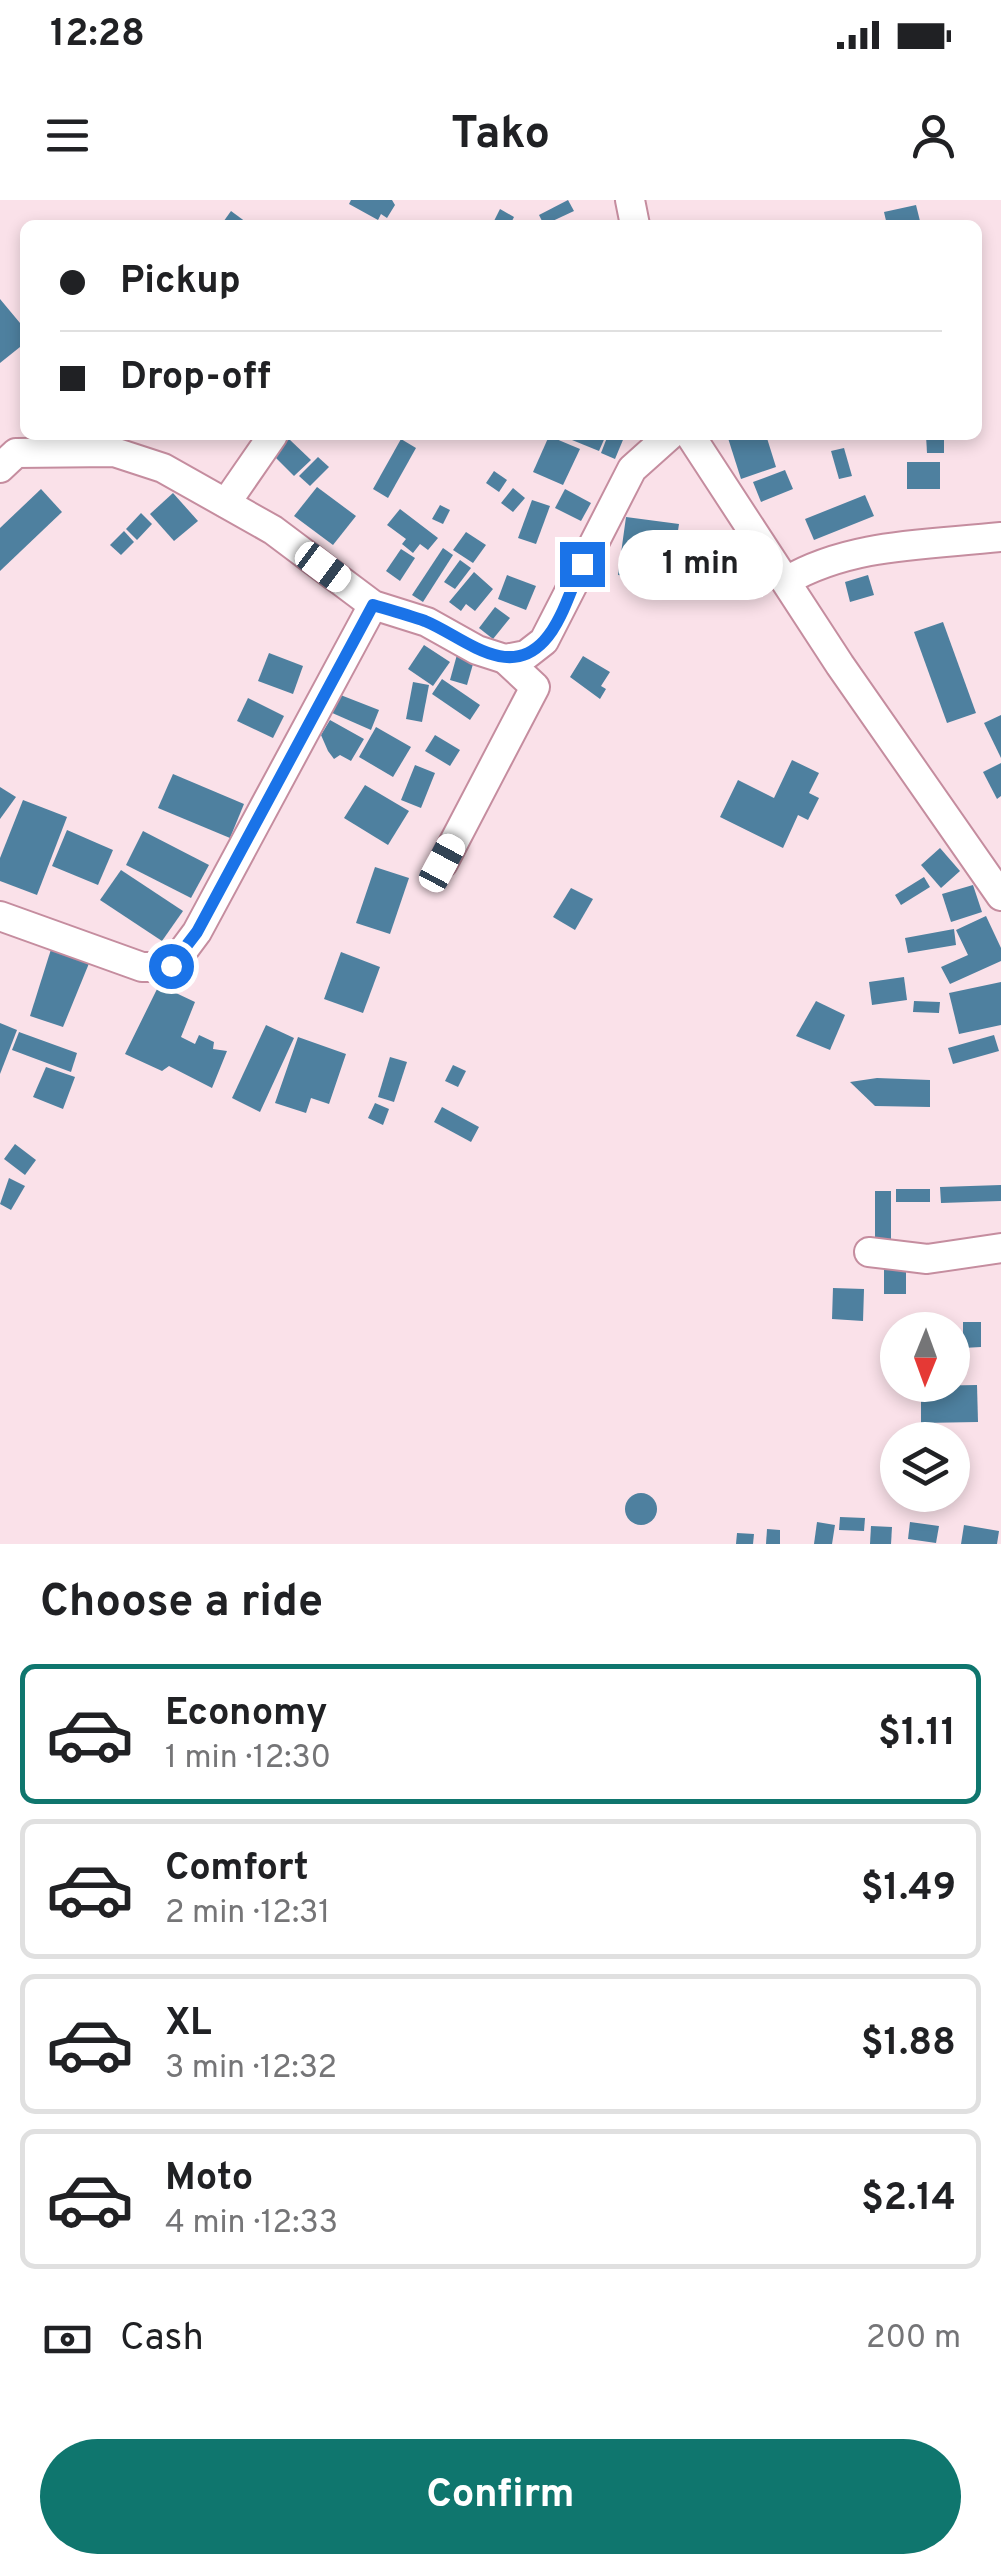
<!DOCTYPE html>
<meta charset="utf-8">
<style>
body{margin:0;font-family:Overpass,sans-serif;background:#f6f6f6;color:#202124;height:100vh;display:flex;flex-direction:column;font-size:38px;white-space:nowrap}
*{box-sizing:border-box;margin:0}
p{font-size:32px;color:#757577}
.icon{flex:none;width:55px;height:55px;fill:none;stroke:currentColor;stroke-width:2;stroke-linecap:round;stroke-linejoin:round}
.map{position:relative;height:1344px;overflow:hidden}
.side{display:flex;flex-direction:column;background:#fff;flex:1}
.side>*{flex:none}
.banner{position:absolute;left:20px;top:20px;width:962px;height:220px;border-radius:15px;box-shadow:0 5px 15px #0003;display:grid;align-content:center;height:220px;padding:0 40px;background:#fff}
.needle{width:65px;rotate:181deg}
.tools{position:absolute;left:880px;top:1112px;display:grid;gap:20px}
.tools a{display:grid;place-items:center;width:90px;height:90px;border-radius:50%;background:#fff;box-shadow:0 5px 15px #0003;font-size:50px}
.end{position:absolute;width:45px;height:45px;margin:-22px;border:12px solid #1a73e8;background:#fff;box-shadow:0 0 0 5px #fff}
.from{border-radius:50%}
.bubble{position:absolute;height:70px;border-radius:35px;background:#fff;box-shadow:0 5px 15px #0003;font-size:32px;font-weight:700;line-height:70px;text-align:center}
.car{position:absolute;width:30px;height:60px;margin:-30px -15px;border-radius:12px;box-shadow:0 0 8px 2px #0007;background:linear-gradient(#fff 24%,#345 0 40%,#fff 0 76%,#345 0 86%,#fff 0)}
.banner b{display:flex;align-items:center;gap:35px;height:95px;font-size:38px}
.banner b+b{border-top:2px solid #e0e0e0}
.banner i{width:25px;height:25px;background:#202124}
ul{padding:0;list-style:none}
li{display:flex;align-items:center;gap:30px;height:140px;margin:0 20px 15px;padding:0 20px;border:5px solid #e0e0e0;border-radius:15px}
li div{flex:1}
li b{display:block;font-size:38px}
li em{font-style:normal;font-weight:700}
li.selected{border-color:#0f766e}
li>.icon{width:90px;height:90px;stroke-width:1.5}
h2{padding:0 40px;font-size:45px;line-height:120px}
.pay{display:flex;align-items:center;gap:25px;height:110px;padding:0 40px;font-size:38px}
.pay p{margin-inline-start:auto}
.cta{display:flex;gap:20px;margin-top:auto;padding:20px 40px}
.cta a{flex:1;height:115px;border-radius:60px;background:#0f766e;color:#fff;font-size:40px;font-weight:700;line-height:115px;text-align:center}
.status{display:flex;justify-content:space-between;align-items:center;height:70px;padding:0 50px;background:#fff;direction:ltr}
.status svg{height:28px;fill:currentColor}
header{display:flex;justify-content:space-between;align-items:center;height:130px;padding:0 40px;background:#fff;font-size:45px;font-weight:700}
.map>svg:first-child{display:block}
.building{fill:#4e809f}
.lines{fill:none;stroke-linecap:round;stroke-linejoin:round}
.street-casing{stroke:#c58d9f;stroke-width:32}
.street{stroke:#fff;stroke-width:28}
.route{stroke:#1a73e8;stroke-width:12}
</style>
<div class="status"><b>12:28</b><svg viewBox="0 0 49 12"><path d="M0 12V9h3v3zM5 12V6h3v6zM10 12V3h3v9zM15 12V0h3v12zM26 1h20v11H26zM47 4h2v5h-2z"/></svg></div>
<header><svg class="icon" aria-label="menu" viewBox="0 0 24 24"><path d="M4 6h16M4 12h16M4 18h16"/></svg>Tako<svg class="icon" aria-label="person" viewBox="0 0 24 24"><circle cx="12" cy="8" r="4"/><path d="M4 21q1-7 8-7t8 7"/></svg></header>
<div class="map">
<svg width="1001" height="1344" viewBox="0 0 1001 1344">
<rect width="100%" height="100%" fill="#fae1e9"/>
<g class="building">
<polygon points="351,0 392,0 395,5 387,18 381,14 378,20 349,4"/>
<polygon points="568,0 574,11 544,25 539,15"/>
<polygon points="916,5 921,25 887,25 884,12"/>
<polygon points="500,9 514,17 510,25 492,25"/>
<polygon points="231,11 250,25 221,25"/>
<polygon points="0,99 20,123 25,119 25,143 0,163"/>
<polygon points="575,235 606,235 599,251 572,240"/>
<polygon points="608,235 625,235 615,259 601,253"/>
<polygon points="727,235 766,235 776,267 741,279"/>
<polygon points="926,235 944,235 944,253 927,253"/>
<polygon points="549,236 580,249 563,285 533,272"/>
<polygon points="289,239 311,260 294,276 273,255"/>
<polygon points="401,239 416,248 388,298 373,289"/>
<polygon points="844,248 852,276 839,279 831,251"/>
<polygon points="318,257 329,267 310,286 299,276"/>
<rect x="907" y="262" width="33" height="27"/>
<polygon points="785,270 793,289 761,302 753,282"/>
<polygon points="494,271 507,280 499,292 486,283"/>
<polygon points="317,287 356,316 333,345 294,316"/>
<polygon points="513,288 525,298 513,312 501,303"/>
<polygon points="41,289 62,312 0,371 0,328"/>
<polygon points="565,289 591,303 581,321 555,308"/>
<polygon points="173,293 198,321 174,341 150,314"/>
<polygon points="865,295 874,316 814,340 805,319"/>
<polygon points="532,300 550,306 536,344 518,338"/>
<polygon points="440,305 450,310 443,324 432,319"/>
<polygon points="400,309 438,338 428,350 420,344 413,353 402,344 406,339 387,325"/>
<polygon points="141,313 152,324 137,340 126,329"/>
<polygon points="626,317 679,324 672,371 680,372 677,393 645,388 646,379 618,375"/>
<polygon points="124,331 134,342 121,355 110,345"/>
<polygon points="466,332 486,345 473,363 453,350"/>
<polygon points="443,348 453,355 423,402 412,395"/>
<polygon points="401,349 415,358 400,381 386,371"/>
<polygon points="460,360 471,368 455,389 444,382"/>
<polygon points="474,372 493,389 475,411 466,404 461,411 449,402"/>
<polygon points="507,375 536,386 526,410 498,399"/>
<polygon points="868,375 874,395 850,402 845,382"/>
<polygon points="495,407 510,418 493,439 479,428"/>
<polygon points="943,422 976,513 947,523 914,432"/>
<polygon points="424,445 450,462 433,486 408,469"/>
<polygon points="458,451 475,457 467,485 450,480"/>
<polygon points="269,453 303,466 293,494 258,481"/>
<polygon points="583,456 610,472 601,486 606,489 600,499 570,477"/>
<polygon points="442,479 480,505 470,520 432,494"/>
<polygon points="413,482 429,485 422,522 406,519"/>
<polygon points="338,494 379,510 371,530 330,512"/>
<polygon points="248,498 284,516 273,538 237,521"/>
<polygon points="1001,515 1001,558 984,523"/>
<polygon points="330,520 364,539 351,561 340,555 334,559 328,551 321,535"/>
<polygon points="376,527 411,547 393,577 359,557"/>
<polygon points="435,535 460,550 450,566 425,551"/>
<polygon points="792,560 819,573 809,593 819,598 808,620 798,615 783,648 720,617 738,580 774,598"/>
<polygon points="1001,563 1001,596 997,599 983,572"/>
<polygon points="415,565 435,573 421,608 401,600"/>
<polygon points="173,574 244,604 230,638 158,608"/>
<polygon points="365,585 409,611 388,645 344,618"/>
<polygon points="0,587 16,597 0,619"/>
<polygon points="23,600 67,617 37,695 0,681 0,658"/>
<polygon points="67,630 113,650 98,685 52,666"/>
<polygon points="143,631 209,665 191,698 126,665"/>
<polygon points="940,648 960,671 941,688 921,665"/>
<polygon points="375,667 409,678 390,734 356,723"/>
<polygon points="121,670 183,711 162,741 100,700"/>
<polygon points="924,677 930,687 901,705 895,695"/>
<polygon points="973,685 982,712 951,722 942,694"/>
<polygon points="571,688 593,699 575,730 553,717"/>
<polygon points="986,716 1001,748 1001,761 950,784 941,767 968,755 956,730"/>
<polygon points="954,729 956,745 908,753 905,738"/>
<polygon points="53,743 92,756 63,827 30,816"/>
<polygon points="341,752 380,767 363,813 324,799"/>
<polygon points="904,777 907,800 872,805 869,782"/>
<polygon points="1001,782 1001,825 959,834 949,793"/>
<polygon points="159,785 195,802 181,837 195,844 199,835 214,842 213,849 227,851 212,888 169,866 162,871 125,854"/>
<polygon points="816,801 845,815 830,850 796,836"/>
<polygon points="914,801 940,802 939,813 913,812"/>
<polygon points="0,823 17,830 0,874"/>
<polygon points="266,825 294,838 260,912 232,898"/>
<polygon points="19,832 77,853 71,872 12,850"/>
<polygon points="994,835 999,851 953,864 948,848"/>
<polygon points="298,837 346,854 329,904 311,898 306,913 275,903"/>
<polygon points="390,857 407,862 394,902 378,897"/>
<polygon points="453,865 466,871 458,887 445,881"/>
<polygon points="46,867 75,877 63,909 33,897"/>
<polygon points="877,878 930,880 930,907 875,906 850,882"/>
<polygon points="375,903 389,909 383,925 368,918"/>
<polygon points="442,907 479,927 471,942 434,922"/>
<polygon points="15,944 36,960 25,975 4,959"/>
<polygon points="9,978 25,986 11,1010 0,1004"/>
<polygon points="1001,985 1001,1001 941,1003 940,987"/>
<rect x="896" y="989" width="34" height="13"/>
<rect x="875" y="991" width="16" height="54"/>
<rect x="884" y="1059" width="22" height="35"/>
<polygon points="833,1088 864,1089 863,1121 832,1119"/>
<polygon points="963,1122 981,1122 981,1147 963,1148"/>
<polygon points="977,1185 978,1222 921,1223 921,1186"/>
<polygon points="922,1228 944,1230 944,1240 921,1240"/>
<circle cx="641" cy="1309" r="16"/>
<polygon points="840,1317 865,1318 864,1331 839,1330"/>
<polygon points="817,1322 835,1325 832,1344 814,1344"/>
<polygon points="910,1322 939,1326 936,1343 908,1339"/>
<polygon points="964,1325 999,1331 997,1344 961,1344"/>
<polygon points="871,1326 892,1327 891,1344 870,1344"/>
<polygon points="767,1329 780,1330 780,1344 766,1344"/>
<polygon points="737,1333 754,1334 753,1344 736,1344"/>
</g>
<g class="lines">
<defs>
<g id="street">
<polyline points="630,0 635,25"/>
<polyline points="690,235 840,465 1001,696"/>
<polyline points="0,268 16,253 114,252 163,268 273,330 373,405 427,422 477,450 505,459 526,455 544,441 632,269 670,235"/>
<polyline points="226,303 273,235"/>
<path d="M786,381c65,-38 141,-36 215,-44"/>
<polyline points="443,663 535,487 505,459"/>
<polyline points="0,716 142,767 171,767 197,732 373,405"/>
<polyline points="869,1052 927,1059 1001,1048"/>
</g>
</defs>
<use href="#street" class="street-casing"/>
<use href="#street" class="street"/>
</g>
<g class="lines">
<path class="route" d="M171,766l26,-34 176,-327c17,5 35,10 52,16 37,15 82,60 119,20 18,-19 27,-53 38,-77"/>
</g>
</svg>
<div class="tools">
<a><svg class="needle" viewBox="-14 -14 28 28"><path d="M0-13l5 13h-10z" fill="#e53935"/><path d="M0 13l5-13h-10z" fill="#757577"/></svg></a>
<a><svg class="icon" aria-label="layers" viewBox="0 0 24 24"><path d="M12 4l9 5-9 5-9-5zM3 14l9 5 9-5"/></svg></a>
</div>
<i class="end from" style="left:171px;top:766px"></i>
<i class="end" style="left:582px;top:364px"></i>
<div class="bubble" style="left:618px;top:330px;width:165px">1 min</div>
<i class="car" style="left:323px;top:367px;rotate:127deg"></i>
<i class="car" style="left:442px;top:663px;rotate:28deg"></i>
<div class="banner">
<b><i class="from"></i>Pickup</b>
<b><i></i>Drop-off</b>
</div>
</div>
<section class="side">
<h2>Choose a ride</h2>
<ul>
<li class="selected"><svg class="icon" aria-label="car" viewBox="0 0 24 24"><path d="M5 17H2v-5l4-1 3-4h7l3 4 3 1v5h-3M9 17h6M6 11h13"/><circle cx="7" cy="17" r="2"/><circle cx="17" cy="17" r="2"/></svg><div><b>Economy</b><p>1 min · 12:30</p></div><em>$1.11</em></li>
<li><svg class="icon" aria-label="car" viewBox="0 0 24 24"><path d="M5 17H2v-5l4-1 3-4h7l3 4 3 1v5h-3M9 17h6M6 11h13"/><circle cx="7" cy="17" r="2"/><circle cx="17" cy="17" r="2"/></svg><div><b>Comfort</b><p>2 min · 12:31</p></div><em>$1.49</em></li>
<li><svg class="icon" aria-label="car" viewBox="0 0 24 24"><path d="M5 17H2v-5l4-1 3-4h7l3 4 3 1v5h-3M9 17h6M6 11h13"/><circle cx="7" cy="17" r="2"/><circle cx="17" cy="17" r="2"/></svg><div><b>XL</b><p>3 min · 12:32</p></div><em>$1.88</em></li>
<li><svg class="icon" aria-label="car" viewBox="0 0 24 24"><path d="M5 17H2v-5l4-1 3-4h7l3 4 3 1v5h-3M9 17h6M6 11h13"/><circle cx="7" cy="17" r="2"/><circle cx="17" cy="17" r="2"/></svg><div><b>Moto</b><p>4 min · 12:33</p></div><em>$2.14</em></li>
</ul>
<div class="pay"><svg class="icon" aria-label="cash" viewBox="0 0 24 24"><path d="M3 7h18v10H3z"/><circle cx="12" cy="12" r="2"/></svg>Cash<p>200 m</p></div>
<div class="cta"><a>Confirm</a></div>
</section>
